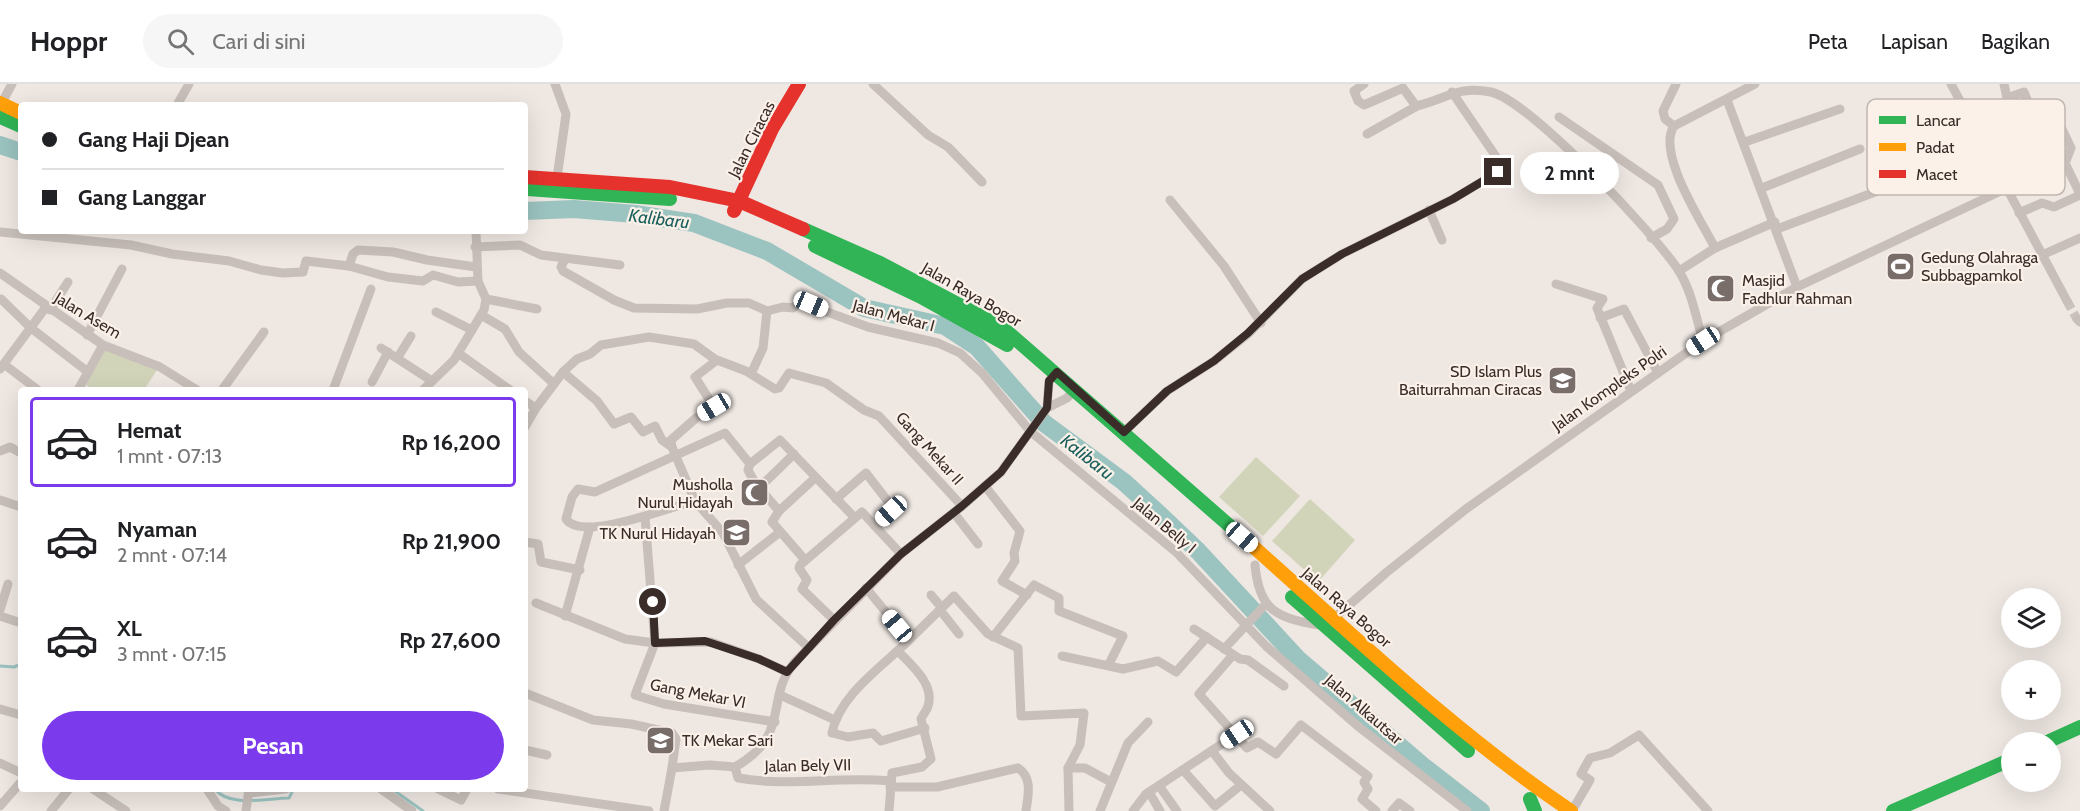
<!DOCTYPE html>
<html lang="id">
<meta charset="utf-8">
<style>
body{margin:0;font-family:Cabin,sans-serif;background:#f6f6f6;color:#202124;height:100vh;display:flex;flex-direction:column;font-size:22px;white-space:nowrap}
*{box-sizing:border-box;margin:0}
p{font-size:20px;color:#757577}
.icon{flex:none;width:33px;height:33px;fill:none;stroke:currentColor;stroke-width:2;stroke-linecap:round;stroke-linejoin:round}
.map{position:relative;flex:1;overflow:hidden}
.details{position:absolute;left:18px;top:303px;width:510px;height:405px;display:flex;flex-direction:column;background:#fff;border-radius:6px;box-shadow:0 6px 24px #0002}
.details>*{flex:none}
.top-card{position:absolute;left:18px;top:18px;width:510px;height:132px;border-radius:6px;box-shadow:0 6px 24px #0002;display:grid;align-content:center;height:132px;padding:0 24px;background:#fff}
.buttons{position:absolute;left:2001px;top:504px;display:grid;gap:12px}
.buttons a{display:grid;place-items:center;width:60px;height:60px;border-radius:50%;background:#fff;box-shadow:0 6px 24px #0002;font-size:30px}
.end{position:absolute;width:27px;height:27px;margin:-14px;border:8px solid #3a2c28;background:#fff;box-shadow:0 0 0 3px #fff}
.from{border-radius:50%}
.bubble{position:absolute;height:42px;border-radius:21px;background:#fff;box-shadow:0 6px 24px #0002;font-size:20px;font-weight:800;line-height:42px;text-align:center}
.car{position:absolute;width:18px;height:36px;margin:-18px -9px;border-radius:8px;box-shadow:0 0 4px 2px #0007;background:linear-gradient(#fff 24%,#345 0 40%,#fff 0 76%,#345 0 86%,#fff 0)}
.top-card b{display:flex;align-items:center;gap:21px;height:57px;font-size:22px}
.top-card b+b{border-top:2px solid #e0e0e0}
.top-card i{width:15px;height:15px;background:#202124}
ul{padding:10px 0 0;list-style:none}
li{display:flex;align-items:center;gap:18px;height:90px;margin:0 12px 9px;padding:0 12px;border:3px solid transparent;border-radius:6px}
li div{flex:1}
li b{display:block;font-size:22px}
li em{font-style:normal;font-weight:800}
li.selected{border-color:#7c3aed}
li>.icon{width:54px;height:54px;stroke-width:1.5}
.action{display:flex;gap:12px;margin-top:auto;padding:12px 24px}
.action a{flex:1;height:69px;border-radius:36px;background:#7c3aed;color:#fff;font-size:24px;font-weight:800;line-height:69px;text-align:center}
header{display:flex;align-items:center;gap:36px;box-sizing:border-box;height:84px;padding:0 30px;background:#fff;border-bottom:2px solid #e0e0e0}
header strong{font-size:28px}
nav{display:flex;gap:33px;margin-inline-start:auto;font-size:21px}
.search{width:420px;height:54px;background:#f6f6f6;display:flex;align-items:center;gap:15px;box-sizing:border-box;padding:0 21px;border-radius:33px;color:#757577;font-size:22px}
.map>svg:first-child{display:block}
.green{fill:#d2d4ba}
.lines{fill:none;stroke-linecap:round;stroke-linejoin:round}
.stream{stroke:#9bc3c0;stroke-width:3}
.river{stroke:#9bc3c0;stroke-width:18}
.street-tunnel{stroke:#cac2bd;stroke-width:9;stroke-dasharray:9 4.5;stroke-linecap:butt}
.street{stroke:#c8bfba;stroke-width:9}
.fast{stroke:#30b455;stroke-width:14}
.slow{stroke:#ff9f0a;stroke-width:14}
.jam{stroke:#e5322d;stroke-width:14}
.route{stroke:#3a2c28;stroke-width:8}
.labels{text-anchor:middle;stroke-width:4.5;stroke-linejoin:round;paint-order:stroke}
.street-label{font-size:16px;fill:#3a2c28;stroke:#fbf1e9}
.poi-label{font-size:16px;fill:#3a2c28;stroke:#fbf1e9;text-anchor:start}
.water-label{font-size:18px;font-style:italic;fill:#195f5d;stroke:#fbf1e9}
.key{fill:#fbf1e9;stroke:#c1b6af;stroke-width:1.5}
.key-label{font-size:16px;fill:#3a2c28}
</style>
<header>
<strong>Hoppr</strong>
<div class="search"><svg class="icon" aria-label="search" viewBox="0 0 24 24"><circle cx="10" cy="10" r="6"/><path d="M15 15l6 6"/></svg>Cari di sini</div>
<nav><a>Peta</a><a>Lapisan</a><a>Bagikan</a></nav>
</header>
<div class="map">
<svg width="2080" height="727" viewBox="0 0 2080 727">
<rect width="100%" height="100%" fill="#eee7e2"/>
<g class="green">
<polygon points="104,264 157,286 144,306 94,306 86,301"/>
<polygon points="1256,373 1300,412 1263,452 1219,413"/>
<polygon points="1310,415 1355,456 1318,498 1272,457"/>
</g>
<g class="lines">
<g class="stream">
<polyline points="0,582 14,583 21,580"/>
<path d="M215,705c14,19 53,9 74,9l3,-6"/>
<polyline points="392,705 423,727"/>
</g>
<g class="river">
<polyline points="0,61 21,68"/>
<polyline points="525,127 574,125 635,130 694,139 767,167 864,224 945,242 977,263 1044,339 1124,398 1160,431 1198,467 1298,575 1423,682 1481,727"/>
</g>
<polyline class="street-tunnel" points="2067,217 2077,235"/>
<g class="street">
<polyline points="555,0 566,30 557,94"/>
<polyline points="873,0 928,51 948,63 982,98"/>
<path d="M1364,0l-10,7 4,10 6,4 39,-17 13,18c29,-6 41,-21 75,-14 39,9 165,143 188,179 13,21 17,47 24,70"/>
<polyline points="1951,0 2067,217"/>
<polyline points="2004,0 2007,14 2024,8 2033,30 2052,24 2071,64 2065,79 2080,110"/>
<polyline points="1727,16 1797,203"/>
<polyline points="1,20 12,0"/>
<polyline points="177,21 189,0"/>
<polyline points="1559,33 1658,101 1674,135 1667,145 1651,154"/>
<polyline points="1674,42 1665,35 1663,27 1676,0"/>
<polyline points="1367,50 1417,22"/>
<polyline points="1745,58 1840,25"/>
<polyline points="1762,104 1860,65"/>
<polyline points="1170,116 1224,182 1261,239"/>
<polyline points="1429,126 1442,156"/>
<polyline points="2019,129 2042,119 2054,123 2080,111"/>
<polyline points="1777,145 1891,102"/>
<polyline points="0,148 131,161 172,170 229,177 261,186 283,189 303,188 306,177 349,182 388,193 423,197 433,191 458,198 478,197"/>
<polyline points="475,163 520,161 541,171 620,181"/>
<path d="M1715,164c-13,-26 -59,-95 -41,-122l81,-42"/>
<polyline points="2042,171 2080,154"/>
<polyline points="565,175 561,183 563,187 614,216 634,224 697,225 727,219 749,219 767,227 783,223 793,224 800,218 868,243 938,259 960,269 982,289 1030,347 1176,468 1266,562 1359,643 1467,727"/>
<polyline points="349,182 353,170 358,166 393,168 427,176 476,183"/>
<polyline points="1679,187 1715,164 1775,138"/>
<polyline points="0,189 103,261 160,283 197,306"/>
<polyline points="1556,200 1603,215 1597,224 1631,307"/>
<polyline points="1,215 31,244 88,288"/>
<polyline points="486,215 537,225"/>
<polyline points="50,226 68,198"/>
<polyline points="436,228 472,246"/>
<polyline points="481,231 505,245 519,268 553,299"/>
<polyline points="1600,234 1624,225 1658,289"/>
<polyline points="2077,235 2080,238"/>
<polyline points="87,251 122,185"/>
<polyline points="381,264 432,297"/>
<polyline points="458,269 510,306"/>
<polyline points="398,273 411,252"/>
<polyline points="5,281 38,306"/>
<polyline points="0,285 46,223"/>
<polyline points="563,288 597,317 614,340 631,333 643,348 655,342 662,356 672,363"/>
<polyline points="751,290 763,264 767,227"/>
<polyline points="372,298 388,268"/>
<polyline points="78,306 103,261"/>
<polyline points="222,306 264,248"/>
<polyline points="333,306 371,205"/>
<polyline points="423,306 454,276 484,226 486,215 478,197 476,147"/>
<polyline points="525,317 536,324 525,343"/>
<polyline points="536,324 563,288 577,275 590,270 601,261 649,253 694,260 716,276"/>
<polyline points="1047,324 1049,297 1057,288"/>
<polyline points="1124,348 1167,307 1214,277 1248,250 1302,195 1342,170 1453,115 1498,88 1499,77 1452,8"/>
<polyline points="0,367 10,363 21,369"/>
<polyline points="750,380 780,356 854,433"/>
<polyline points="985,402 1020,447 1014,469 1015,477 1002,497 1027,511"/>
<polyline points="759,404 794,370"/>
<polyline points="836,415 866,389 893,424 875,442"/>
<polyline points="0,416 21,423"/>
<path d="M695,417c-24,5 -113,42 -129,18l6,-22 6,-8 17,3 130,-59 25,31 -2,6 7,13 24,28 -7,11 33,38"/>
<polyline points="779,427 815,394"/>
<polyline points="954,429 978,460"/>
<polyline points="645,433 655,559 635,611 664,620 775,638"/>
<polyline points="525,458 538,460 541,478 580,486"/>
<polyline points="738,481 780,448"/>
<path d="M1255,481c4,45 21,53 64,60"/>
<path d="M866,504l43,52c-26,26 -70,55 -77,93l16,4 25,-4 8,8 44,-13"/>
<polyline points="931,511 942,524"/>
<polyline points="536,519 625,555 655,559 711,558 759,575 787,588"/>
<polyline points="0,526 8,500"/>
<polyline points="940,526 959,550"/>
<polyline points="0,532 21,539"/>
<polyline points="565,532 590,443"/>
<polyline points="1333,535 1387,488 1466,425 1703,257 1797,203 2005,105"/>
<polyline points="834,536 802,505 807,496 799,484 800,481 862,428 901,470"/>
<polyline points="1194,545 1240,575 1248,576 1284,602"/>
<polyline points="993,553 1034,501 1059,514 1059,527 1123,552 1109,580"/>
<polyline points="909,556 954,512 988,550 1018,564 1021,632 1084,629 1080,661 1068,684 1069,727"/>
<polyline points="809,564 756,515 723,449 695,417 672,363 671,356 696,334 714,323 695,293 717,276 746,287 775,305 779,304 789,289 826,299 864,326 879,332 962,422"/>
<polyline points="1224,565 1265,521"/>
<polyline points="1233,571 1199,610 1247,664 1258,658 1276,670 1301,641 1368,692 1364,698 1368,705 1362,715 1376,727"/>
<polyline points="1062,572 1123,585 1158,577 1176,588 1207,553"/>
<polyline points="525,609 593,636 631,640 672,649 676,655 672,684"/>
<polyline points="780,611 835,636"/>
<polyline points="0,625 21,631"/>
<polyline points="525,666 547,671"/>
<polyline points="1212,667 1229,689 1270,727"/>
<polyline points="0,679 21,689"/>
<path d="M735,683l3,11c51,9 101,-2 153,3"/>
<polyline points="1068,684 1085,684 1111,698"/>
<polyline points="1183,686 1215,722 1241,701"/>
<path d="M890,703h47l81,-19c15,10 10,27 8,43"/>
<polyline points="1160,703 1177,727"/>
<polyline points="93,705 126,727"/>
<polyline points="207,705 218,722 226,727"/>
<polyline points="381,705 412,727"/>
<polyline points="438,705 461,716 467,705"/>
<polyline points="498,705 649,727"/>
<polyline points="1149,708 1160,727"/>
<polyline points="249,709 286,705"/>
<polyline points="0,722 21,698"/>
<polyline points="51,727 69,705"/>
<polyline points="246,727 249,705"/>
<path d="M664,727l8,-43 38,-3 25,2c57,-32 29,-67 59,-104l107,-109 61,-48 39,-34 46,-64 20,-10 8,-9"/>
<path d="M889,727l3,-38 30,-6 9,-8 -10,-40c2,-5 6,-8 7,-13 7,-22 -17,-41 -30,-55"/>
<polyline points="1100,727 1128,659 1148,638"/>
<polyline points="1133,727 1146,710 1237,650"/>
<polyline points="1392,727 1399,719 1410,727"/>
<polyline points="1572,727 1590,696 1581,690 1590,674 1610,669 1639,651 1708,727"/>
</g>
<g class="fast">
<polyline points="0,33 21,42"/>
<polyline points="527,105 670,115"/>
<polyline points="803,145 880,179 1003,244 1239,450"/>
<polyline points="815,162 921,213 1007,261"/>
<polyline points="1292,513 1468,667"/>
<polyline points="2047,658 2080,643"/>
<polyline points="1530,715 1535,727"/>
<polyline points="1893,727 2012,675"/>
</g>
<g class="slow">
<polyline points="0,19 21,29"/>
<path d="M1239,450c108,95 213,197 332,277"/>
</g>
<g class="jam">
<polyline points="525,93 670,103 739,117 803,145"/>
<polyline points="734,127 772,45 799,0"/>
</g>
</g>
<g class="lines">
<polyline class="route" points="653,518 655,559 705,557 759,575 787,588 834,536 901,470 962,422 1001,388 1047,324 1049,297 1057,288 1124,348 1167,307 1214,277 1248,249 1302,195 1342,170 1453,115 1498,88"/>
</g>
<defs>
<symbol id="stadium-square" viewBox="-11 -11 22 22"><rect x="-9" y="-9" width="18" height="18" rx="4" fill="#796d69" stroke="#fbf1e9"/><path d="M0-5a6.5 5 0 1 0 0 10a6.5 5 0 1 0 0-10ZM-3.5-1.8h7v3.6h-7Z" fill="#fff"/></symbol>
<symbol id="mosque-square" viewBox="-11 -11 22 22"><rect x="-9" y="-9" width="18" height="18" rx="4" fill="#796d69" stroke="#fbf1e9"/><path d="M3.5-4.9A6 6 0 1 0 3.5 4.9A5 5 0 1 1 3.5-4.9Z" fill="#fff"/></symbol>
<symbol id="school-square" viewBox="-11 -11 22 22"><rect x="-9" y="-9" width="18" height="18" rx="4" fill="#796d69" stroke="#fbf1e9"/><path d="M0-5L7-2L0 1L-7-2ZM-4 1L0 2.5L4 1V4Q0 6-4 4Z" fill="#fff"/></symbol>
</defs>
<g fill-rule="evenodd">
<use href="#stadium-square" x="1884" y="166" width="33" height="33"/>
<use href="#mosque-square" x="1704" y="188" width="33" height="33"/>
<use href="#school-square" x="1546" y="280" width="33" height="33"/>
<use href="#mosque-square" x="738" y="392" width="33" height="33"/>
<use href="#school-square" x="720" y="432" width="33" height="33"/>
<use href="#school-square" x="644" y="640" width="33" height="33"/>
</g>
<g class="labels">
<g class="street-label">
<text transform="translate(751 55) rotate(-63)" y="6">Jalan Ciracas</text>
<text transform="translate(972 210) rotate(30)" y="6">Jalan Raya Bogor</text>
<text transform="translate(88 231) rotate(31)" y="6">Jalan Asem</text>
<text transform="translate(894 231) rotate(15)" y="6">Jalan Mekar I</text>
<text transform="translate(1609 304) rotate(-35)" y="6">Jalan Kompleks Polri</text>
<text transform="translate(930 364) rotate(48)" y="6">Gang Mekar II</text>
<text transform="translate(1165 441) rotate(40)" y="6">Jalan Belly I</text>
<text transform="translate(1347 523) rotate(41)" y="6">Jalan Raya Bogor</text>
<text transform="translate(698 609) rotate(11)" y="6">Gang Mekar VI</text>
<text transform="translate(1364 625) rotate(41)" y="6">Jalan Alkautsar</text>
<text transform="translate(808 681) rotate(-1)" y="6">Jalan Bely VII</text>
</g>
<g class="poi-label">
<text x="1921" y="179">Gedung Olahraga<tspan x="1921" dy="18">Subbagpamkol</tspan></text>
<text x="1742" y="202">Masjid<tspan x="1742" dy="18">Fadhlur Rahman</tspan></text>
<text x="1542" y="293" text-anchor="end">SD Islam Plus<tspan x="1542" dy="18">Baiturrahman Ciracas</tspan></text>
<text x="733" y="406" text-anchor="end">Musholla<tspan x="733" dy="18">Nurul Hidayah</tspan></text>
<text x="716" y="455" text-anchor="end">TK Nurul Hidayah</text>
<text x="682" y="662">TK Mekar Sari</text>
</g>
<g class="water-label">
<text transform="translate(659 135) rotate(7)" y="6">Kalibaru</text>
<text transform="translate(1087 373) rotate(38)" y="6">Kalibaru</text>
</g>
</g>
<rect x="1867" y="15" width="198" height="96" rx="9" class="key"/>
<rect x="1879" y="32" width="27" height="8" fill="#30b455"/>
<rect x="1879" y="59" width="27" height="8" fill="#ff9f0a"/>
<rect x="1879" y="86" width="27" height="8" fill="#e5322d"/>
<g class="key-label">
<text x="1916" y="42">Lancar</text>
<text x="1916" y="69">Padat</text>
<text x="1916" y="96">Macet</text>
</g>
</svg>
<div class="buttons">
<a><svg class="icon" aria-label="layers" viewBox="0 0 24 24"><path d="M12 4l9 5-9 5-9-5zM3 14l9 5 9-5"/></svg></a>
<a>+</a>
<a>−</a>
</div>
<i class="end from" style="left:653px;top:518px"></i>
<i class="end" style="left:1498px;top:88px"></i>
<div class="bubble" style="left:1520px;top:68px;width:99px">2 mnt</div>
<i class="car" style="left:811px;top:220px;rotate:113deg"></i>
<i class="car" style="left:1703px;top:257px;rotate:237deg"></i>
<i class="car" style="left:714px;top:323px;rotate:239deg"></i>
<i class="car" style="left:891px;top:427px;rotate:228deg"></i>
<i class="car" style="left:1242px;top:453px;rotate:131deg"></i>
<i class="car" style="left:897px;top:542px;rotate:320deg"></i>
<i class="car" style="left:1237px;top:650px;rotate:236deg"></i>
<div class="top-card">
<b><i class="from"></i>Gang Haji Djean</b>
<b><i></i>Gang Langgar</b>
</div>
<section class="details">
<ul>
<li class="selected"><svg class="icon" aria-label="car" viewBox="0 0 24 24"><path d="M5 17H2v-5l4-1 3-4h7l3 4 3 1v5h-3M9 17h6M6 11h13"/><circle cx="7" cy="17" r="2"/><circle cx="17" cy="17" r="2"/></svg><div><b>Hemat</b><p>1 mnt · 07:13</p></div><em>Rp 16,200</em></li>
<li><svg class="icon" aria-label="car" viewBox="0 0 24 24"><path d="M5 17H2v-5l4-1 3-4h7l3 4 3 1v5h-3M9 17h6M6 11h13"/><circle cx="7" cy="17" r="2"/><circle cx="17" cy="17" r="2"/></svg><div><b>Nyaman</b><p>2 mnt · 07:14</p></div><em>Rp 21,900</em></li>
<li><svg class="icon" aria-label="car" viewBox="0 0 24 24"><path d="M5 17H2v-5l4-1 3-4h7l3 4 3 1v5h-3M9 17h6M6 11h13"/><circle cx="7" cy="17" r="2"/><circle cx="17" cy="17" r="2"/></svg><div><b>XL</b><p>3 mnt · 07:15</p></div><em>Rp 27,600</em></li>
</ul>
<div class="action"><a>Pesan</a></div>
</section>
</div>
